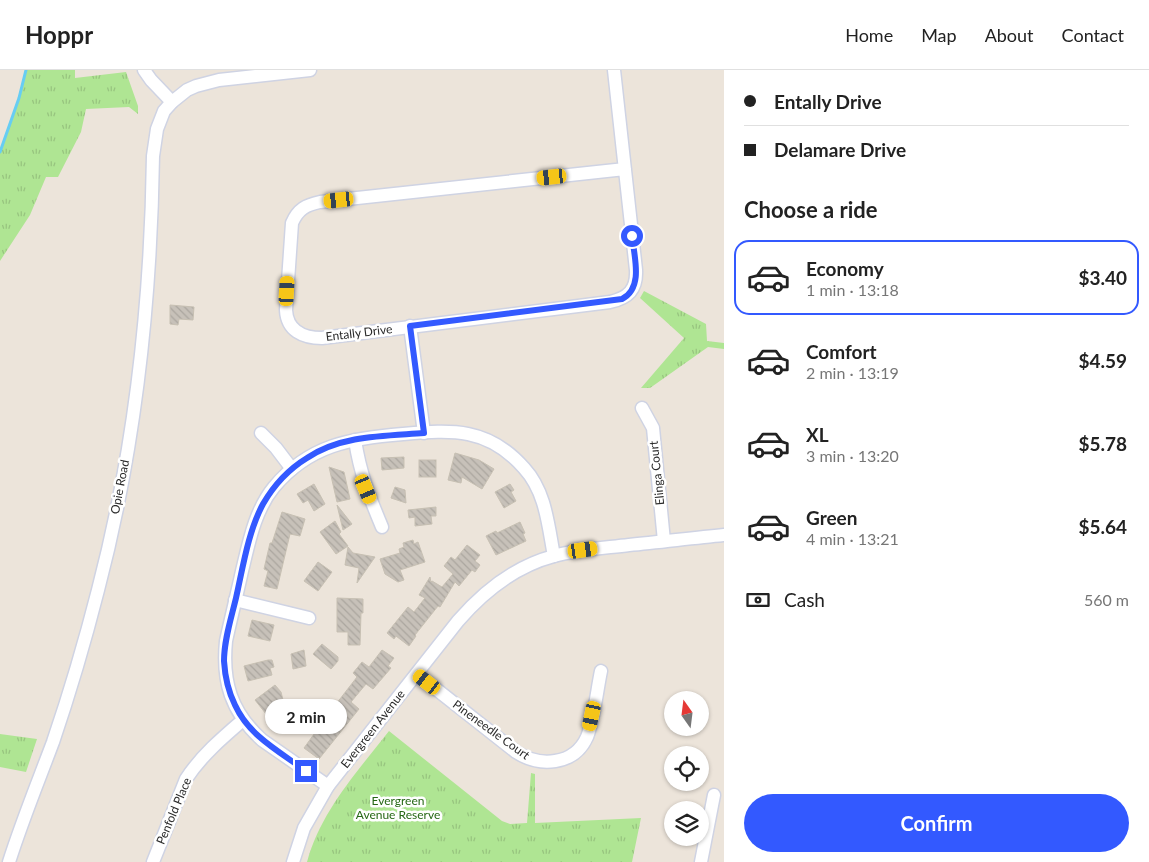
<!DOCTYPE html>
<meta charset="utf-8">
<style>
body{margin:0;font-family:Lato,sans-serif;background:#f2f2f2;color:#222;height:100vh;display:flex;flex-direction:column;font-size:19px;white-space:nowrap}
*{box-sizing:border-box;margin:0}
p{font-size:16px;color:#767676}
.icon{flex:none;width:28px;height:28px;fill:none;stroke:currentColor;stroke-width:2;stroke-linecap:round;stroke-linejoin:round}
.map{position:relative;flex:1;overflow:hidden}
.details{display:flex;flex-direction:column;background:#fff;width:425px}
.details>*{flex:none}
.banner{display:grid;align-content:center;height:110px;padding:0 20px;background:#fff}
.needle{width:32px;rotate:346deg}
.controls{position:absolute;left:664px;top:621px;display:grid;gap:10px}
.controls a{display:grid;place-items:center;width:45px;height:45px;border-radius:50%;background:#fff;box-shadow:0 1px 4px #0004;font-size:25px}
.end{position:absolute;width:22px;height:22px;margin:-11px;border:6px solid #3359ff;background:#fff;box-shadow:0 0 0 2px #fff}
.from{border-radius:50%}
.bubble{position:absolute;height:35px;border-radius:18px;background:#fff;box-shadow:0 1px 4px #0004;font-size:16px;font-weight:700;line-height:35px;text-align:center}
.car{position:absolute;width:15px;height:30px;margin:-15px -8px;border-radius:6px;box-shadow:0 0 4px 1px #0007;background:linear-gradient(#f5c518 24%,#345 0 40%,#f5c518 0 76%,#345 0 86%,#f5c518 0)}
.banner b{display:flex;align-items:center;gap:18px;height:48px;font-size:19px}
.banner b+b{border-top:1px solid #e0e0e0}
.banner i{width:12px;height:12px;background:#222}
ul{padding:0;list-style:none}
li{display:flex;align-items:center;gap:15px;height:75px;margin:0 10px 8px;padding:0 10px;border:2px solid transparent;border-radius:15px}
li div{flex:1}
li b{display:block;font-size:19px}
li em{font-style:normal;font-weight:700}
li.on{border-color:#3359ff}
li>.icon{width:45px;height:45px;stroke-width:1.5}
h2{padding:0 20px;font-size:22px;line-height:60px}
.pay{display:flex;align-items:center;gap:12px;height:55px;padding:0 20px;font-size:19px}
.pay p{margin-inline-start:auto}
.button{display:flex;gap:10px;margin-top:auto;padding:10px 20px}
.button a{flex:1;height:58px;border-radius:30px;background:#3359ff;color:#fff;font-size:20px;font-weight:700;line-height:58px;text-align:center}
header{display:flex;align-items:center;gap:30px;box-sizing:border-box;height:70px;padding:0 25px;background:#fff;border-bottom:1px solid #e0e0e0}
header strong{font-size:24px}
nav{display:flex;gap:28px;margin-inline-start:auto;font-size:18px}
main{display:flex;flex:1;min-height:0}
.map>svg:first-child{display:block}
.grass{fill:url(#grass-tufts)}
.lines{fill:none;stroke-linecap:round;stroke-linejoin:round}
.stream{stroke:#67cdf3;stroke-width:3}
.building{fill:url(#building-back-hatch);stroke:#c7c0b3}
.minor-casing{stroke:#cfd3e3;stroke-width:15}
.minor{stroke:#fff;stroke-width:12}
.route{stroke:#3359ff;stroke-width:6}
.labels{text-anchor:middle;stroke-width:5;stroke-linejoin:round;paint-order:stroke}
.street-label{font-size:12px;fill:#292929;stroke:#fff}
.park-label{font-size:12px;fill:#276816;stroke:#fff}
</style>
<header>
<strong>Hoppr</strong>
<nav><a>Home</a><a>Map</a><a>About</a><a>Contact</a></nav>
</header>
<main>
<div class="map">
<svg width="724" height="792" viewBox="0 0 724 792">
<defs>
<pattern id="grass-tufts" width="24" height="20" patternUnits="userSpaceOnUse" patternTransform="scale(1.25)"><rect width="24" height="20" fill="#afe593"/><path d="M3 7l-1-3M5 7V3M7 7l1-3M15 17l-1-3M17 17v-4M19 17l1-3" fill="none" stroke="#97c47f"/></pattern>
<pattern id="building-back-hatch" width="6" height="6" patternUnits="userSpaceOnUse" patternTransform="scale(1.25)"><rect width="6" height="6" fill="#c7c1b9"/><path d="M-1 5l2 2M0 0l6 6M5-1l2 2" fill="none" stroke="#aba69f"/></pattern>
</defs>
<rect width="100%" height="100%" fill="#ece4da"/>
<g class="grass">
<polygon points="26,0 75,0 75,8 126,2 138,36 138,44 129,37 86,39 81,62 58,107 46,107 30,145 0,191 0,82 19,28"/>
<polygon points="644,221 706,254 707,271 724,273 724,279 708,277 650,318 641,318 684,268 640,228"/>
<path d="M389,661l113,90 8,3 17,-1 4,-50 4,1v49l106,-5 -9,44h-325c14,-51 50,-90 82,-131z"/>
<polygon points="0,664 37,669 26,702 0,697"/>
</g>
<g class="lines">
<polyline class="stream" points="0,82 19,28 26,0"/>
</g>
<g class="building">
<polygon points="170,235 194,237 193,250 179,249 178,255 170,254"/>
<polygon points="455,383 479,390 494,399 482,419 462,407 461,413 448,410"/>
<polygon points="404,387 404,398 382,400 381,388"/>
<rect x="419" y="390" width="17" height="17"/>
<polygon points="329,397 344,402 350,429 337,432"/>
<polygon points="314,414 325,434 314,441 308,430 303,433 297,424"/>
<polygon points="510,414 514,420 511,422 516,431 504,438 495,422"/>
<polygon points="395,417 405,420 406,433 391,428"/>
<polygon points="337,435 352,454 343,460"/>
<polygon points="436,437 436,446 431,446 432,454 415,456 415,447 409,448 408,440"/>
<polygon points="282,442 305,449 300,466 290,464 277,519 264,516 268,501 264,499 270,473 272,473"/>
<polygon points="335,451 341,462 339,464 348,476 336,484 320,462"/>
<polygon points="520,452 525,463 523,464 526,471 496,485 486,466 496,461 497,463"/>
<polygon points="413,470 414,474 418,472 425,492 400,500 404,510 398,512 385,504 380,489 400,483 399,479 404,477 403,473"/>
<polygon points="467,475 480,485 475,491 480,495 475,502 472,500 459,516 455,512 440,537 438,536 415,565 416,566 409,576 396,566 394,569 387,563 408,537 414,542 425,528 419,525 430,507 431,512 432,511 442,517 453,504 444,496 451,487 455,490"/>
<polygon points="348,477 353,483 375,487 357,513 359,498 345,495"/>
<polygon points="318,492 332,502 318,521 304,511"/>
<polygon points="337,528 363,529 363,543 361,543 360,575 348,575 348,562 337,562"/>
<polygon points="252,550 274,555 270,571 248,566"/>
<polygon points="322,574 338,587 338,591 331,599 313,584"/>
<polygon points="304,580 306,596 293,599 291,584"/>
<polygon points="382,580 394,588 388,596 391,598 373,619 366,614 351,632 359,639 319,689 304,678 322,653 316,649 328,634 333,638 357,607 353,603 362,592 369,597"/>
<polygon points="268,590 272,590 274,597 270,598 272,605 248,611 244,596"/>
<polygon points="275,615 281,622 287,646 272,639 266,644 255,630"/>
<polygon points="299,646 292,663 280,658 284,650"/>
</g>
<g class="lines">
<defs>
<g id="minor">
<polyline points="144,0 151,10 172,32"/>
<path d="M614,0l22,200c1,20 -8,28 -26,32l-288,36c-19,0 -35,-7 -36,-28l6,-87c6,-14 14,-18 28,-21l305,-33"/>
<polyline points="410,256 424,363"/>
<polyline points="642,338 653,358 664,471"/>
<polyline points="261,363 276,378 292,399"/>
<path d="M355,370c5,33 14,56 27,87"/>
<polyline points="235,530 309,548"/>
<path d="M417,604l99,78c23,15 58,14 71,-15 7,-18 10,-47 14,-66"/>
<path d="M328,716l-66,-46c-31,-28 -40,-58 -36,-99 5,-23 11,-47 16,-70 7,-29 13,-61 32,-84 35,-42 77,-49 129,-53 49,-4 85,-7 121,34 22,24 24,57 30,88"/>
<path d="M9,792c13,-41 29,-80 44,-120 17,-50 32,-101 45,-152 37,-141 53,-288 55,-434l4,-27 7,-18 8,-9 15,-12 9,-4 23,-6 91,-10"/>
<path d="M153,792l33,-83c15,-23 36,-41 57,-59"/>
<path d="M293,792l11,-34 24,-42 130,-165c26,-30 58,-55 96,-65 25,-7 50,-8 75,-11 32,-3 63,-7 95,-10"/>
<polyline points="701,792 714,725"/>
</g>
</defs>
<use href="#minor" class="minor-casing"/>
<use href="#minor" class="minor"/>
</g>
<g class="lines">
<path class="route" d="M306,701c-26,-19 -57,-35 -71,-66 -7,-14 -10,-28 -11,-44 0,-21 7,-42 12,-63 7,-31 12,-66 27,-94 11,-19 26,-35 44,-46 34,-23 78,-22 117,-25l-14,-107 212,-27c22,-11 12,-43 10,-63"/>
</g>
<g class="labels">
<g class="street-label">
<text transform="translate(359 263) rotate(-7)" y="4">Entally Drive</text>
<text transform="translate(657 403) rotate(-96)" y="4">Elinga Court</text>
<text transform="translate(120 417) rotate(-79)" y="4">Opie Road</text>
<text transform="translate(373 659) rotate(-52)" y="4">Evergreen Avenue</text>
<text transform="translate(491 660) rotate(36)" y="4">Pineneedle Court</text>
<text transform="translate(174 741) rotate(-67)" y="4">Penfold Place</text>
</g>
<g class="park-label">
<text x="398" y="735">Evergreen<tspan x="398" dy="14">Avenue Reserve</tspan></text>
</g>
</g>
</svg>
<div class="controls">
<a><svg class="needle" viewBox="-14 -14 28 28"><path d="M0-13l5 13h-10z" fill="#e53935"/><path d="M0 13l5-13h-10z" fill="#767676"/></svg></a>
<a><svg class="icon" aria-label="locate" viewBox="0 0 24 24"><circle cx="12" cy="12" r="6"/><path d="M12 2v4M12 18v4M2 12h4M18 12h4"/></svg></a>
<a><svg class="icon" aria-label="layers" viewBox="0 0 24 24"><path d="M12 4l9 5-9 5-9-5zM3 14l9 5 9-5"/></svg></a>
</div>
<i class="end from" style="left:632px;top:166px"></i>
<i class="end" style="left:306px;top:701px"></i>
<div class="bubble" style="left:265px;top:629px;width:82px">2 min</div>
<i class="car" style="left:552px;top:107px;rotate:264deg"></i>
<i class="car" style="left:339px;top:130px;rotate:264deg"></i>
<i class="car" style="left:287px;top:221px;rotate:3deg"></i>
<i class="car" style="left:366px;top:419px;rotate:157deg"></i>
<i class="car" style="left:583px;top:480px;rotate:82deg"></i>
<i class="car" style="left:427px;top:612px;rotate:308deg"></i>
<i class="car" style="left:592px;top:646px;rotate:192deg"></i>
</div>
<section class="details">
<div class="banner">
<b><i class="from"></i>Entally Drive</b>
<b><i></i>Delamare Drive</b>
</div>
<h2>Choose a ride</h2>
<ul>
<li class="on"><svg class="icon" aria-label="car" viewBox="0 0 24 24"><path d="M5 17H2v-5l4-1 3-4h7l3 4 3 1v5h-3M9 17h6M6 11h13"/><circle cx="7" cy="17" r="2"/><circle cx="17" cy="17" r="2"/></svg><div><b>Economy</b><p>1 min · 13:18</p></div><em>$3.40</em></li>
<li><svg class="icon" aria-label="car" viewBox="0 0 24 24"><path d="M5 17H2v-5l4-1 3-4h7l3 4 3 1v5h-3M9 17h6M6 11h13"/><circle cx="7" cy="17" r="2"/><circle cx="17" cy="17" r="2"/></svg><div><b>Comfort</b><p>2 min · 13:19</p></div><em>$4.59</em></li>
<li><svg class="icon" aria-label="car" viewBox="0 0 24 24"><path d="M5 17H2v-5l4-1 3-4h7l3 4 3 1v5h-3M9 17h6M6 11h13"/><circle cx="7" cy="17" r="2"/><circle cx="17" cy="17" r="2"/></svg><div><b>XL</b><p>3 min · 13:20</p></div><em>$5.78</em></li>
<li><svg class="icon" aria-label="car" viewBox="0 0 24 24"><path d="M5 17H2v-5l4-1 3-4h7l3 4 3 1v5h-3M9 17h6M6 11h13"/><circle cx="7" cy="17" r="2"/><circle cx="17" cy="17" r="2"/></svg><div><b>Green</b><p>4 min · 13:21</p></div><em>$5.64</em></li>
</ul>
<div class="pay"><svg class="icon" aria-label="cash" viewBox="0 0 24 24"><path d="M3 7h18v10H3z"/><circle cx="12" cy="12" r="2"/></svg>Cash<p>560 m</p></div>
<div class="button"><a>Confirm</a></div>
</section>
</main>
